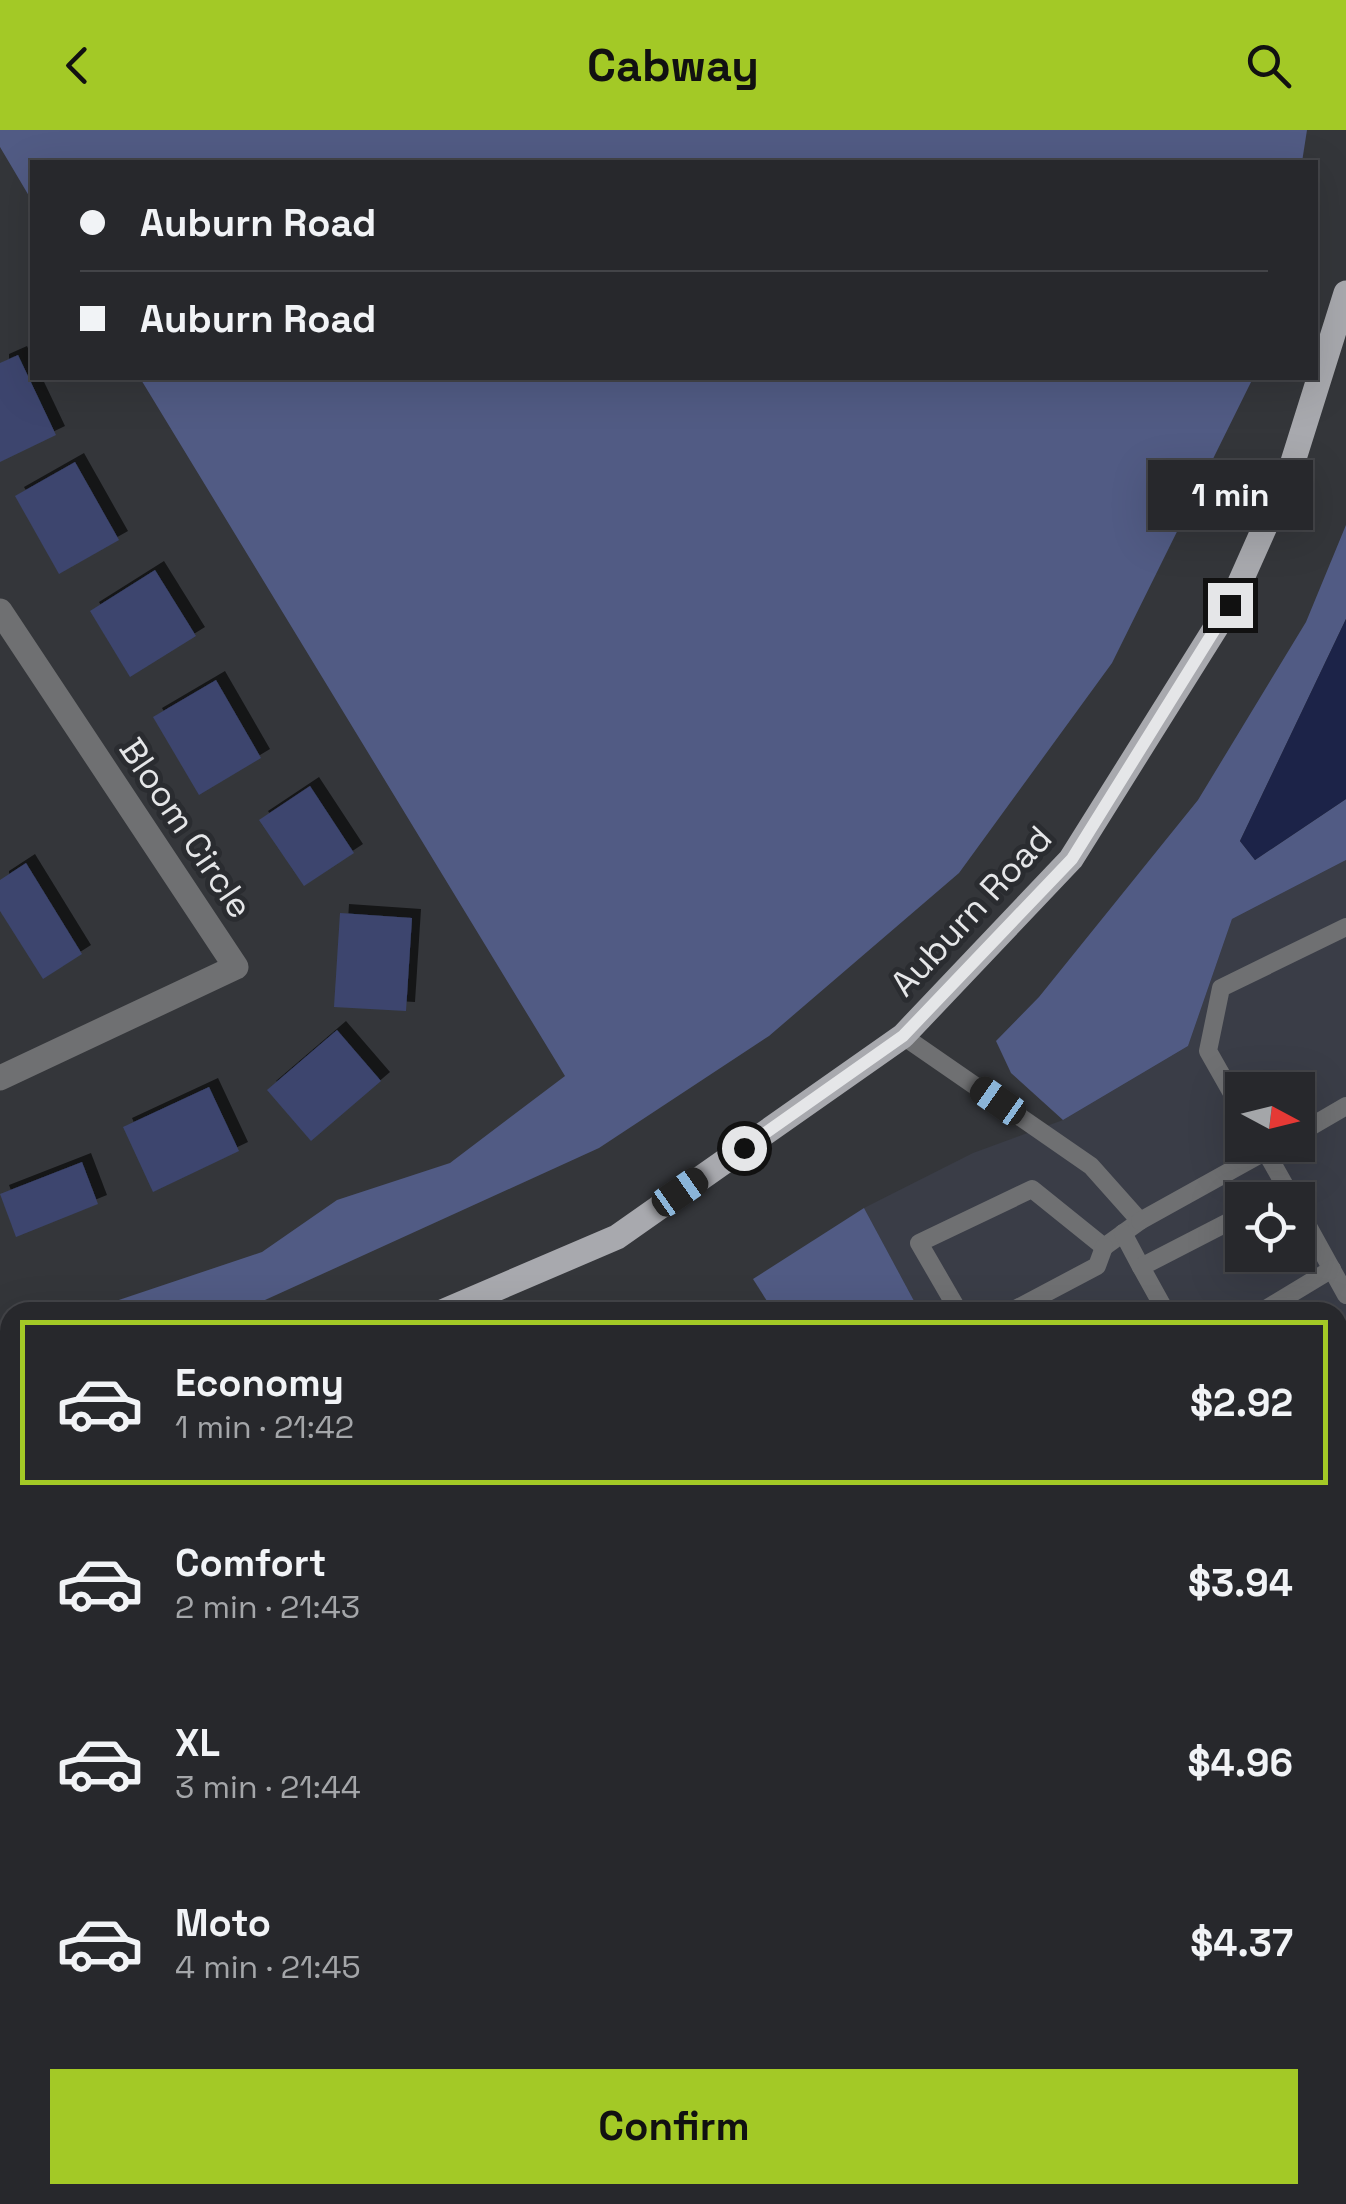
<!DOCTYPE html>
<meta charset="utf-8">
<style>
body{margin:0;font-family:"Space Grotesk",sans-serif;background:#2f3034;color:#f1f3f6;height:100vh;display:flex;flex-direction:column;font-size:38px;white-space:nowrap}
*{box-sizing:border-box;margin:0}
p{font-size:32px;color:#a4a6a9}
.icon{flex:none;width:55px;height:55px;fill:none;stroke:currentColor;stroke-width:2;stroke-linecap:round;stroke-linejoin:round}
.map{position:relative;flex:1;overflow:hidden}
.panel{position:absolute;left:0px;top:1172px;width:1348px;height:902px;display:flex;flex-direction:column;background:#27282c;border-radius:30px 30px 0 0;box-shadow:0 10px 40px #0002,0 0 0 2px #434448}
.panel>*{flex:none}
.hud{position:absolute;left:30px;top:30px;width:1288px;height:220px;border-radius:0px;box-shadow:0 10px 40px #0002,0 0 0 2px #434448;display:grid;align-content:center;height:220px;padding:0 50px;background:#27282c}
.needle{width:65px;rotate:97deg}
.tools{position:absolute;left:1225px;top:942px;display:grid;gap:20px}
.tools a{display:grid;place-items:center;width:90px;height:90px;border-radius:0px;background:#27282c;box-shadow:0 10px 40px #0002,0 0 0 2px #434448;font-size:50px}
.end{position:absolute;width:45px;height:45px;margin:-22px;border:12px solid #e5e6e8;background:#111;box-shadow:0 0 0 5px #111}
.from{border-radius:50%}
.bubble{position:absolute;height:70px;border-radius:0px;background:#27282c;box-shadow:0 10px 40px #0002,0 0 0 2px #434448;font-size:32px;font-weight:700;line-height:70px;text-align:center}
.car{position:absolute;width:30px;height:60px;margin:-30px -15px;border-radius:12px;box-shadow:0 0 8px 2px #0007;background:linear-gradient(#222 24%,#8ab4d8 0 40%,#222 0 76%,#8ab4d8 0 86%,#222 0)}
.hud b{display:flex;align-items:center;gap:35px;height:95px;font-size:38px}
.hud b+b{border-top:2px solid #434448}
.hud i{width:25px;height:25px;background:#f1f3f6}
ul{padding:18px 0 0;list-style:none}
li{display:flex;align-items:center;gap:30px;height:165px;margin:0 20px 15px;padding:0 30px;border:5px solid transparent;border-radius:0px}
li div{flex:1}
li b{display:block;font-size:38px}
li em{font-style:normal;font-weight:700}
li.on{border-color:#a3c926}
li>.icon{width:90px;height:90px;stroke-width:1.5}
.primary-button{display:flex;gap:20px;margin-top:auto;padding:20px 50px}
.primary-button a{flex:1;height:115px;border-radius:0px;background:#a3c926;color:#111;font-size:40px;font-weight:700;line-height:115px;text-align:center}
header{display:flex;justify-content:space-between;align-items:center;height:130px;padding:0 50px;background:#a3c926;color:#111;font-size:45px;font-weight:700}
.map>svg:first-child{display:block}
.built{fill:#3a3d47;fill-rule:evenodd}
.green{fill:#515b84}
.water{fill:#1c2348}
.building{fill:#3c456e;filter:url(#shadow)}
.lines{fill:none;stroke-linecap:round;stroke-linejoin:round}
.service{stroke:#6f7072;stroke-width:18}
.minor{stroke:#6f7072;stroke-width:25}
.primary{stroke:#a8a9ae;stroke-width:25}
.route{stroke:#e5e6e8;stroke-width:12}
.labels{text-anchor:middle;stroke-width:10;stroke-linejoin:round;paint-order:stroke}
.street-label{font-size:35px;fill:#e5e6e8;stroke:#2a2c30}
</style>
<header><svg class="icon" aria-label="back" viewBox="0 0 24 24"><path d="M15 5l-7 7 7 7"/></svg>Cabway<svg class="icon" aria-label="search" viewBox="0 0 24 24"><circle cx="10" cy="10" r="6"/><path d="M15 15l6 6"/></svg></header>
<div class="map">
<svg width="1346" height="2074" viewBox="0 0 1346 2074">
<defs>
<filter id="shadow"><feDropShadow dx="9" dy="-9" stdDeviation="0" flood-color="#0009"/></filter>
</defs>
<rect width="100%" height="100%" fill="#34363a"/>
<path class="built" d="M1346,730v917l-8,5v-470h-418l-56,-104 109,-55 90,-33 125,-74 44,-127zM1242,960h56v55h-56zM1242,1070h56v55h-56z"/>
<g class="green">
<polygon points="0,0 1307,0 1302,32 32,32 32,71 0,17"/>
<polygon points="140,248 1253,248 1112,533 959,743 769,906 599,1018 252,1176 232,1182 83,1182 262,1122 337,1070 450,1033 565,946"/>
<polygon points="1346,395 1346,489 1240,711 1255,730 1346,669 1346,730 1232,789 1188,916 1063,990 1011,943 996,911 1039,867 1198,670 1306,492"/>
<polygon points="864,1078 920,1182 774,1182 753,1149"/>
<polygon points="1346,1647 1346,2074 1323,2074 1318,2065 1338,2065 1338,1652"/>
</g>
<polygon class="water" points="1346,489 1346,669 1255,730 1240,711"/>
<g class="building">
<polygon points="18,225 56,305 0,332 0,233"/>
<polygon points="75,332 119,410 59,444 15,366"/>
<polygon points="155,440 196,506 130,547 90,481"/>
<polygon points="216,550 261,628 199,665 153,587"/>
<polygon points="310,656 354,723 304,756 259,690"/>
<polygon points="26,733 82,824 43,849 0,781 0,750"/>
<polygon points="340,783 412,788 406,881 334,877"/>
<polygon points="337,900 381,951 311,1011 267,960"/>
<polygon points="209,957 239,1021 153,1062 123,997"/>
<polygon points="82,1032 98,1074 16,1107 0,1064"/>
</g>
<g class="lines">
<g class="service">
<polyline points="903,906 1091,1036 1140,1091 1104,1117 1032,1059 919,1113 959,1182"/>
<polyline points="1242,981 1208,921 1221,858 1346,797"/>
<polyline points="1298,1004 1346,976"/>
<polyline points="1262,1015 1293,1070"/>
<polyline points="1298,1078 1346,1165"/>
<polyline points="1140,1091 1277,1015"/>
<polyline points="1123,1103 1141,1137"/>
<polyline points="1010,1182 1097,1136 1104,1117"/>
<polyline points="1166,1182 1141,1137 1242,1085"/>
<polyline points="1261,1182 1332,1139"/>
<polyline points="1338,1246 1346,1241"/>
<polyline points="1338,1384 1346,1379"/>
<polyline points="1338,1580 1346,1575"/>
</g>
<g class="minor">
<polyline points="0,481 236,837 0,948"/>
<polyline points="0,1692 10,1687"/>
<polyline points="0,1934 10,1943"/>
<polyline points="173,2065 173,2074"/>
<polyline points="1020,2065 1026,2074"/>
<polyline points="737,2074 752,2065"/>
</g>
<g class="primary">
<polyline points="442,1182 617,1107 903,906 1071,729 1230,475 1291,338 1346,163"/>
<polyline points="0,1351 10,1347"/>
</g>
</g>
<g class="lines">
<polyline class="route" points="744,1018 903,906 1072,729 1230,475"/>
</g>
<g class="labels">
<g class="street-label">
<text transform="translate(186 698) rotate(56)" y="12">Bloom Circle</text>
<text transform="translate(971 781) rotate(-47)" y="12">Auburn Road</text>
</g>
</g>
</svg>
<div class="tools">
<a><svg class="needle" viewBox="-14 -14 28 28"><path d="M0-13l5 13h-10z" fill="#e53935"/><path d="M0 13l5-13h-10z" fill="#a4a6a9"/></svg></a>
<a><svg class="icon" aria-label="locate" viewBox="0 0 24 24"><circle cx="12" cy="12" r="6"/><path d="M12 2v4M12 18v4M2 12h4M18 12h4"/></svg></a>
</div>
<i class="end from" style="left:744px;top:1018px"></i>
<i class="end" style="left:1230px;top:475px"></i>
<div class="bubble" style="left:1148px;top:330px;width:165px">1 min</div>
<i class="car" style="left:998px;top:971px;rotate:305deg"></i>
<i class="car" style="left:680px;top:1062px;rotate:55deg"></i>
<div class="hud">
<b><i class="from"></i>Auburn Road</b>
<b><i></i>Auburn Road</b>
</div>
<section class="panel">
<ul>
<li class="on"><svg class="icon" aria-label="car" viewBox="0 0 24 24"><path d="M5 17H2v-5l4-1 3-4h7l3 4 3 1v5h-3M9 17h6M6 11h13"/><circle cx="7" cy="17" r="2"/><circle cx="17" cy="17" r="2"/></svg><div><b>Economy</b><p>1 min · 21:42</p></div><em>$2.92</em></li>
<li><svg class="icon" aria-label="car" viewBox="0 0 24 24"><path d="M5 17H2v-5l4-1 3-4h7l3 4 3 1v5h-3M9 17h6M6 11h13"/><circle cx="7" cy="17" r="2"/><circle cx="17" cy="17" r="2"/></svg><div><b>Comfort</b><p>2 min · 21:43</p></div><em>$3.94</em></li>
<li><svg class="icon" aria-label="car" viewBox="0 0 24 24"><path d="M5 17H2v-5l4-1 3-4h7l3 4 3 1v5h-3M9 17h6M6 11h13"/><circle cx="7" cy="17" r="2"/><circle cx="17" cy="17" r="2"/></svg><div><b>XL</b><p>3 min · 21:44</p></div><em>$4.96</em></li>
<li><svg class="icon" aria-label="car" viewBox="0 0 24 24"><path d="M5 17H2v-5l4-1 3-4h7l3 4 3 1v5h-3M9 17h6M6 11h13"/><circle cx="7" cy="17" r="2"/><circle cx="17" cy="17" r="2"/></svg><div><b>Moto</b><p>4 min · 21:45</p></div><em>$4.37</em></li>
</ul>
<div class="primary-button"><a>Confirm</a></div>
</section>
</div>
